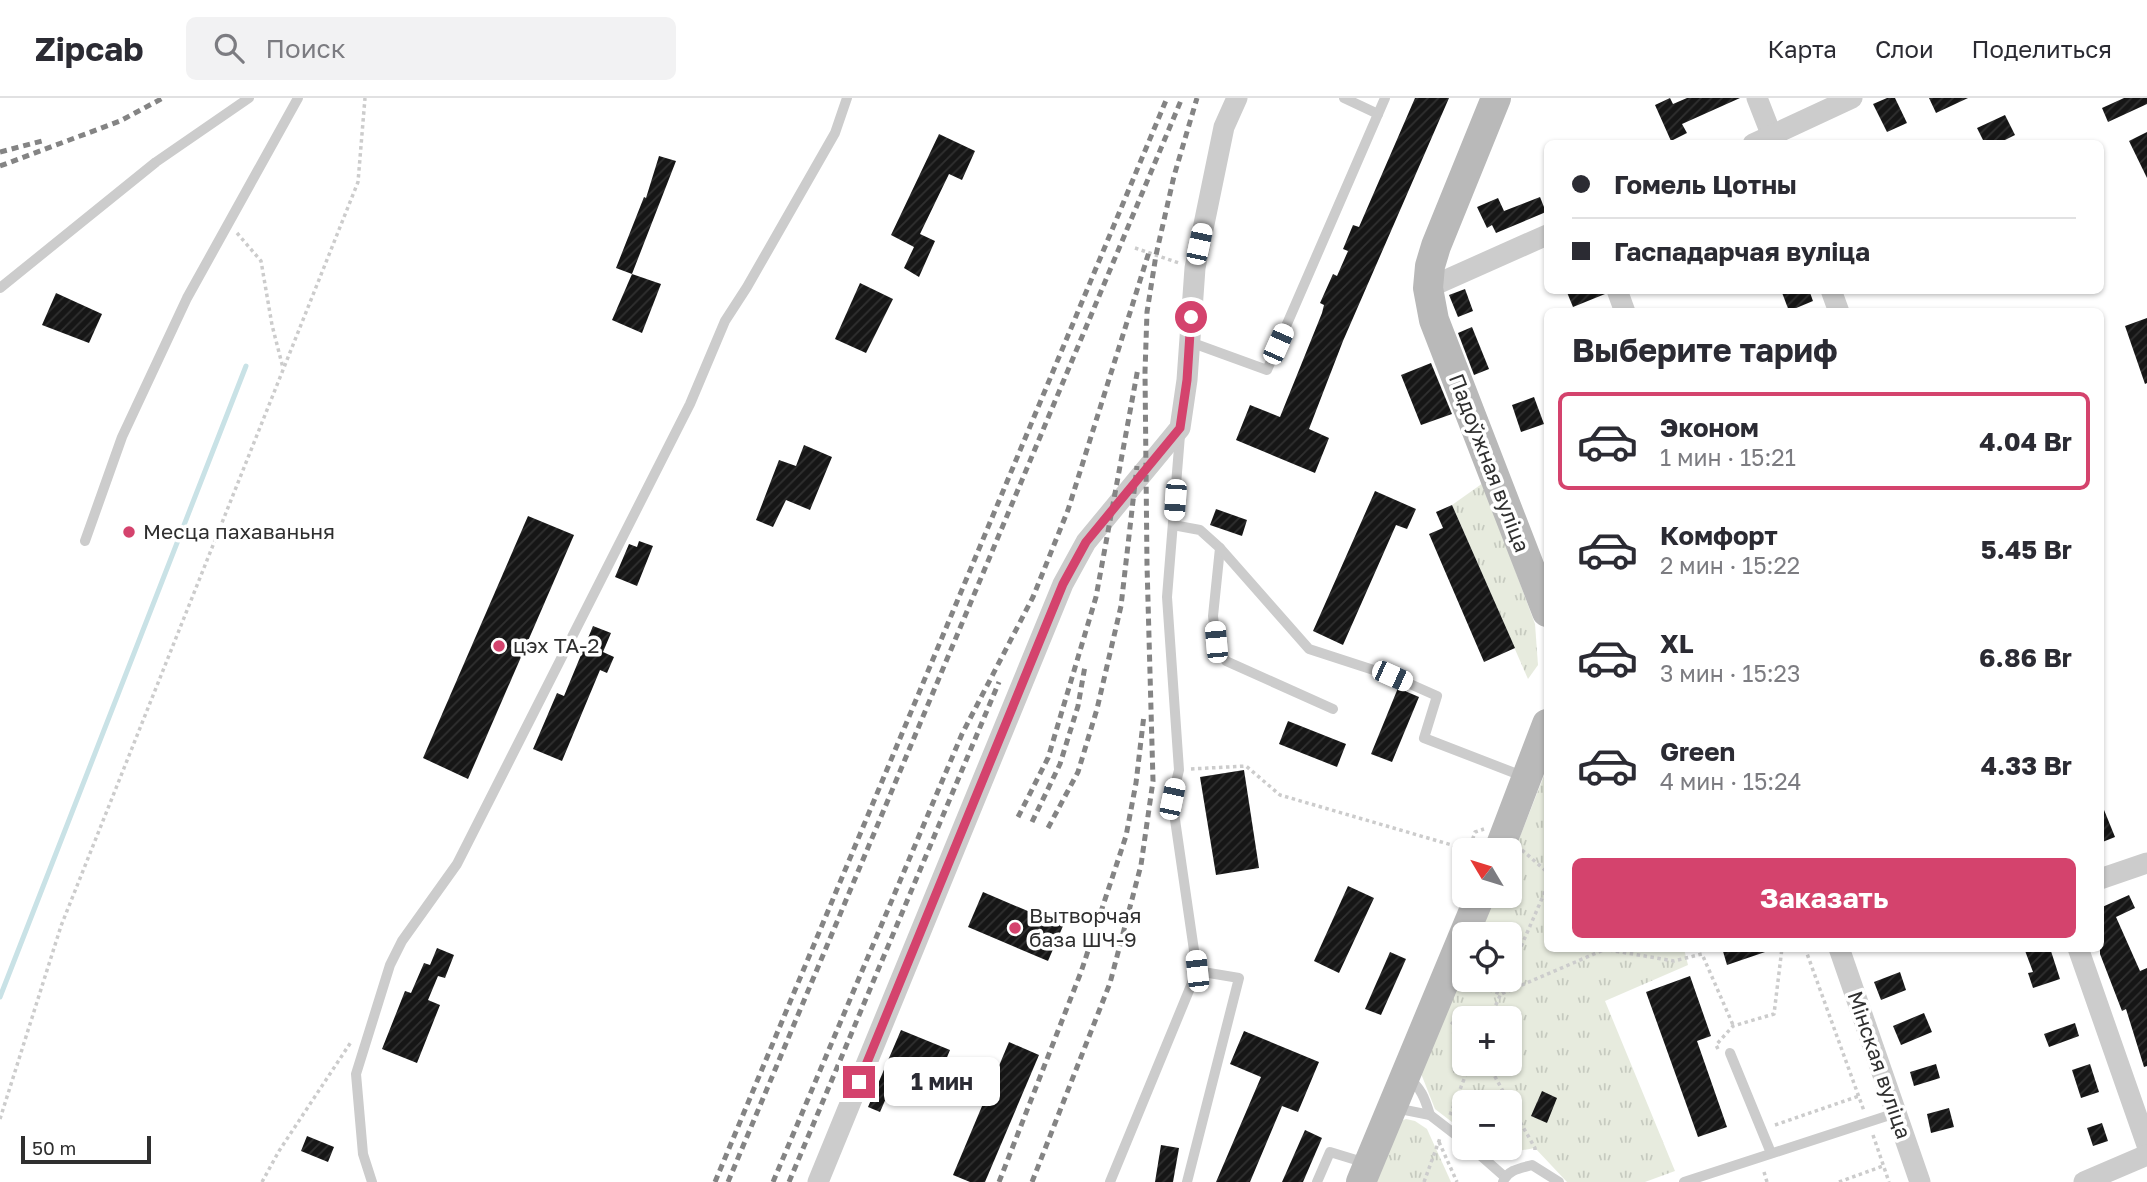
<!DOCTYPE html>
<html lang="ru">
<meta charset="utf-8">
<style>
body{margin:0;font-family:"Golos Text",sans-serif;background:#f2f2f3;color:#2b2b33;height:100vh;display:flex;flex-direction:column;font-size:26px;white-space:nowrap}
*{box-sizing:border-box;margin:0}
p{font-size:23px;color:#7c7c81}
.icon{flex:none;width:38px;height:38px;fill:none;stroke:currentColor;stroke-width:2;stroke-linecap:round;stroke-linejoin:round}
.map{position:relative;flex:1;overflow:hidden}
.side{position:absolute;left:1544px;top:210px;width:560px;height:644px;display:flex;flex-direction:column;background:#fff;border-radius:10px;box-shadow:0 2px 5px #0004}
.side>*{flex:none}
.banner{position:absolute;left:1544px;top:42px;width:560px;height:154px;border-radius:10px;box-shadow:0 2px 5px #0004;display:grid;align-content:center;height:154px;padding:0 28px;background:#fff}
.needle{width:46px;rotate:308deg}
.fabs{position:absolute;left:1452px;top:740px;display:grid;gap:14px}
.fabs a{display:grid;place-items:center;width:70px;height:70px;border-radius:10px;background:#fff;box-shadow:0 2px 5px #0004;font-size:35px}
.scale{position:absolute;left:21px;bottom:18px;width:130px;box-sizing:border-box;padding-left:7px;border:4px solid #2f2f2f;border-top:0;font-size:19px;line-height:24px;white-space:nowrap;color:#2f2f2f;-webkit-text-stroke:5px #fff;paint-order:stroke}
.end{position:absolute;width:32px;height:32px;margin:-16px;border:9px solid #d4436d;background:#fff;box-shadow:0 0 0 4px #fff}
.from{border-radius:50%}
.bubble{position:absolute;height:49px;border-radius:10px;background:#fff;box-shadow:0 2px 5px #0004;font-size:23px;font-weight:700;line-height:49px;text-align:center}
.car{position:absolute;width:21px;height:42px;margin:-21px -10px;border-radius:9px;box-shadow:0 0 5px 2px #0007;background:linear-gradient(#fff 24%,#345 0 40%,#fff 0 76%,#345 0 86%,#fff 0)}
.banner b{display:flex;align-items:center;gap:24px;height:66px;font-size:26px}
.banner b+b{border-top:2px solid #e1e1e2}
.banner i{width:18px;height:18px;background:#2b2b33}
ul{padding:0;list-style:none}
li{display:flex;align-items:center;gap:21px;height:98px;margin:0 14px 10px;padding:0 14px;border:4px solid transparent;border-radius:10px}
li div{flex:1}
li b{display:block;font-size:26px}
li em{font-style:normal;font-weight:700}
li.selected{border-color:#d4436d}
li>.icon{width:63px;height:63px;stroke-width:1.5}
h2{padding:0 28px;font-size:32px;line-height:84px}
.primary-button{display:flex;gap:14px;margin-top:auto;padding:14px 28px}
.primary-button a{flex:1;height:80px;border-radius:10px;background:#d4436d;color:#fff;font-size:28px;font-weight:700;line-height:80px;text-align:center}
header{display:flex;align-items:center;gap:42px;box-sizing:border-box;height:98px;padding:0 35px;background:#fff;border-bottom:2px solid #e1e1e2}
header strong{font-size:33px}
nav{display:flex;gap:38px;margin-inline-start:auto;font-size:24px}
.search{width:490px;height:63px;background:#f2f2f3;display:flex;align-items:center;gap:18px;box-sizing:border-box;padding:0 24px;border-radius:10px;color:#7c7c81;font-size:26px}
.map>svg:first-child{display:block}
.grass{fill:url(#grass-tufts);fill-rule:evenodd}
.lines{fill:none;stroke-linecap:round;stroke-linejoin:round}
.stream{stroke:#c9e2e6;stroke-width:5}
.building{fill:url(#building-hatch)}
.path{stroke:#ccc;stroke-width:3.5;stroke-dasharray:3.5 3.5;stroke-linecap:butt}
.lane{stroke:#ccc;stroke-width:10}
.street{stroke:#ccc;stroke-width:21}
.secondary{stroke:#b9b9b9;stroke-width:30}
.rail{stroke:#848484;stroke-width:5;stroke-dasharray:7 5;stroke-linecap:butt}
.route{stroke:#d4436d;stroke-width:9}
.poi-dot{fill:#d4436d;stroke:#fff;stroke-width:2.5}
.labels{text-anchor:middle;stroke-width:7;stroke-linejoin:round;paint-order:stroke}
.street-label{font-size:21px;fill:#2f2f2f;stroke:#fff}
.poi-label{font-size:21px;fill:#2f2f2f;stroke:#fff;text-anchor:start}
</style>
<header>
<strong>Zipcab</strong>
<div class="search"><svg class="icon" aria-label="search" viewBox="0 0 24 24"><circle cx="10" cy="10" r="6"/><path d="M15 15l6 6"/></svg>Поиск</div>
<nav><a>Карта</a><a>Слои</a><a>Поделиться</a></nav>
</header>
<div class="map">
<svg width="2147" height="1084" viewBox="0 0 2147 1084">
<defs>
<pattern id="grass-tufts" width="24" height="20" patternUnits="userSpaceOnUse" patternTransform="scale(1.75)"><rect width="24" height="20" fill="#e7ebde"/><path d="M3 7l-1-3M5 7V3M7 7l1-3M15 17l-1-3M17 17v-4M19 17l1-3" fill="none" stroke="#c6cabf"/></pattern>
<pattern id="building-hatch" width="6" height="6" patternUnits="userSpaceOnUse" patternTransform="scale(1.75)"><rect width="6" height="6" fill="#161616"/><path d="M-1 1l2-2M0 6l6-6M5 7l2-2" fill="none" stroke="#303030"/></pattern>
</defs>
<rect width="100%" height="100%" fill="#fff"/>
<g class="grass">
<polygon points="1483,385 1535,526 1538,567 1528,581 1452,407"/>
<path d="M1547,670v180l137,1 4,16 -83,36 70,170 -30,11h-78l-32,-34 -40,7 -9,-7h24v-46h-45v30l-30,-23 -15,-38 45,-104v13h45v-46h-31l16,-38h15v-34zM1465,920h45v46h-45z"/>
<polygon points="1406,1021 1415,1023 1427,1031 1451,1084 1374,1084 1398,1024"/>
</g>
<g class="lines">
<polyline class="stream" points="0,899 246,268"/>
</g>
<g class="building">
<polygon points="1415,0 1449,0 1343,243 1309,331 1329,340 1315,375 1236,342 1250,307 1280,319 1322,215 1324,207 1320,205 1333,176 1337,178 1348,153 1343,151 1353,127 1359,129"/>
<polygon points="1670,0 1673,6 1687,0 1740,0 1682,26 1687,35 1671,43 1655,7"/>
<polygon points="1887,0 1895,0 1907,25 1887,34 1873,6"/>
<polygon points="1929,0 1968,0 1936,15"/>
<polygon points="2124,0 2147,0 2147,6 2108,24 2102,10"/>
<polygon points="2005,17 2015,37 1997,46 1985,46 1977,30"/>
<polygon points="2147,34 2147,80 2129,43"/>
<polygon points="939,36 975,53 962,82 949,76 920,136 935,143 919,179 904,170 914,149 891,137"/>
<polygon points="659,58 676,63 632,176 616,170 644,99 646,100"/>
<polygon points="1540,99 1546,114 1496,135 1492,127 1487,130 1477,109 1498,100 1504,113"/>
<polygon points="632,176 661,186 642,235 612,222"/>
<polygon points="860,185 893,201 866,255 835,241"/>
<polygon points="1465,191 1473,213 1458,219 1449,197"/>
<polygon points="1566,192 1604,192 1605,196 1573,209"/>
<polygon points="1781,192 1809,192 1813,203 1789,213"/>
<polygon points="56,195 102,216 89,245 42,227"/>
<polygon points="2147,220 2147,285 2145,286 2125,228"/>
<polygon points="1472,229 1489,271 1474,277 1458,235"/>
<polygon points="1431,265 1452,316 1421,327 1401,277"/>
<polygon points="1534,299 1544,326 1521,334 1512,307"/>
<polygon points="804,347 832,359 810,412 786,402 773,429 756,422 779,362 796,368"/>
<polygon points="1375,393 1416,411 1407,431 1396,427 1343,547 1313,533"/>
<polygon points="1452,407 1515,550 1484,564 1429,436 1443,430 1436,414"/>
<polygon points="1216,411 1247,422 1242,438 1210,427"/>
<polygon points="528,418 574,437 468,681 423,660"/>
<polygon points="639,443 653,448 637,488 615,479 629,446 637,449"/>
<polygon points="593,528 611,535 603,554 614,559 607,575 600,572 562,663 533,651 557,595 564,598"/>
<polygon points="1398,590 1419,599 1392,664 1371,656"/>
<polygon points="1288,623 1346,646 1337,669 1279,646"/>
<polygon points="1244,672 1259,770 1216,777 1200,679"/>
<polygon points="2100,702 2115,739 2100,745"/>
<polygon points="1348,788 1374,800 1339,875 1314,863"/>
<polygon points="983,794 1063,828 1048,863 968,829"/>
<polygon points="2129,797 2135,810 2116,819 2140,873 2147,870 2147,968 2144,969 2126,911 2122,913 2100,856 2100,810"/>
<polygon points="437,850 454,857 445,880 438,878 428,902 440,907 417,965 382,951 405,893 411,895 424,865 430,867"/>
<polygon points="1722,850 1768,850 1768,853 1727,867"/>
<polygon points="2024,850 2050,850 2060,881 2033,890 2028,875 2033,874"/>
<polygon points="1390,854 1406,861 1381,917 1365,911"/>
<polygon points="1900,874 1906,892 1881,902 1874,884"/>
<polygon points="1690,878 1711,938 1697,943 1727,1029 1698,1039 1646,894"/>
<polygon points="1924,915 1932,934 1901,947 1893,928"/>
<polygon points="2075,925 2079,938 2049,949 2044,936"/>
<polygon points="901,932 950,952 938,981 901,966 880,1014 868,1009"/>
<polygon points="1244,933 1319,964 1298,1014 1282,1008 1250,1084 1216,1084 1261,979 1230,966"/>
<polygon points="1009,944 1039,957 985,1084 970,1084 953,1077"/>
<polygon points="1936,966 1940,980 1914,988 1910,974"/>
<polygon points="2090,966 2099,994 2081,1000 2072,972"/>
<polygon points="1542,993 1557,1000 1547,1025 1531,1018"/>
<polygon points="1949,1010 1954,1029 1931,1035 1927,1016"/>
<polygon points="2102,1025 2108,1043 2093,1048 2087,1030"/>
<polygon points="1305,1032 1322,1040 1303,1084 1282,1084"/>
<polygon points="307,1038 334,1049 328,1064 301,1053"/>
<polygon points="1161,1047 1179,1050 1173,1084 1155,1084"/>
</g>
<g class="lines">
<g class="path">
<polyline points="237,135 261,163 272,227 283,270"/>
<polyline points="1135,150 1179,165"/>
<polyline points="1191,671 1246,668 1280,697 1469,752 1475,734 1484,731"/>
<polyline points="1522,752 1547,774"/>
<polyline points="1805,850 1864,1013"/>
<polyline points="1609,852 1674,863 1702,856 1733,927"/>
<polyline points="1510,874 1547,789"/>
<polyline points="1469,885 1501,896 1608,850"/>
<polyline points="1490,920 1507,882"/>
<polyline points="1451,924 1465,936"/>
<polyline points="1718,951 1716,947 1733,928 1774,916 1782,850"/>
<polyline points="1488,966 1509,1004"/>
<polyline points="1510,1006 1535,1050 1535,1053"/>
<polyline points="1450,1017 1470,966"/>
<polyline points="0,1021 61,828 358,84 365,0"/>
<polyline points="1775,1027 1859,998"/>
<polyline points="1873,1037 1889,1084"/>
<polyline points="1439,1044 1457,1084"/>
<polyline points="1764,1074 1767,1084"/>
<polyline points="262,1084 279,1053 351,944"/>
<polyline points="1424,1084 1440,1040"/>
<polyline points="1839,1084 1883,1068"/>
</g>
<g class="lane">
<polyline points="1344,0 1378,16"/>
<polyline points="0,190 156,64 249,0"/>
<polyline points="1190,244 1267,272 1385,0"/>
<polyline points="1173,427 1200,432 1220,450 1213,518 1216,544 1226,563 1333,611"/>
<polyline points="85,443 122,339 187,200 298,0"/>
<polyline points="1220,450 1309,551 1392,578 1437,598 1424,640 1525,679"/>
<polyline points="1730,955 1771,1055"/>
<path d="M1407,979c14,10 18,22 23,38"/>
<polyline points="1395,1010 1430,1017 1465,1044"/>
<polyline points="1472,1050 1505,1079"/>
<polyline points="372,1084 363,1056 356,976 390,867 402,843 457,766 690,306 725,223 747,189 835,35 847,0"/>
<polyline points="1110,1084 1197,873 1172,701 1179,672 1167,499 1180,337"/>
<polyline points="1187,1084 1239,880 1197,873"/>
<polyline points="1317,1084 1330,1054 1366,1065"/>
<path d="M1503,1084c4,-12 18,-14 29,-17l27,17"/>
<polyline points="1684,1084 1896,1015"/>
</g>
<g class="street">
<polyline points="1757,0 1775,46"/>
<polyline points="1753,46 1852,0"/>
<polyline points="1428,190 1547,137"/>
<polyline points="1617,192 1625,214"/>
<polyline points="1831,192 1839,214"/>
<polyline points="2100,781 2147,765"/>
<polyline points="1839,850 1920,1084"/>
<polyline points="2078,850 2147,1047"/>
<polyline points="818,1084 1063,486 1086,444 1180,330 1187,282 1195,170 1224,29 1237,0"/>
<polyline points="2084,1084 2147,1057"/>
</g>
<g class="secondary">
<polyline points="1496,0 1436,148 1430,168 1428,190 1434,222 1547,514"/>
<polyline points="1499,752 1547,626"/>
<polyline points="1361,1084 1480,798"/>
</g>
<g class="rail">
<polyline points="0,54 46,42"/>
<polyline points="0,68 120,23 163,0"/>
<polyline points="1018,719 1048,660 1096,499 1138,270"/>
<polyline points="1032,724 1060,666 1078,608 1085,568"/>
<polyline points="1048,730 1078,674 1097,611 1121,508 1137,368"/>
<polyline points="715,1084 1167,0"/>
<polyline points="728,1084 1182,0"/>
<polyline points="773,1084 962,636 1033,499 1068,412 1149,154"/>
<polyline points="789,1084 999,584"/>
<polyline points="999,1084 1081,874 1126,738 1136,685 1144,617"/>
<polyline points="1032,1084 1110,885 1141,767 1153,683 1147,467 1145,274 1147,214 1156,157 1174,78 1197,0"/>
</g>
</g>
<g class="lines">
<polyline class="route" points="859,984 1063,486 1086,444 1180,330 1187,282 1191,219"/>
</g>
<g class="poi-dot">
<circle cx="129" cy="434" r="7"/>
<circle cx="499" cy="548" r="7"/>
<circle cx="1015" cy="830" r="7"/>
</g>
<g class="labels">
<g class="street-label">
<text transform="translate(1489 365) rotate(69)" y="7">Падоўжная вуліца</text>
<text transform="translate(1879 967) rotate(71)" y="7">Мінская вуліца</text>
</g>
<g class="poi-label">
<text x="143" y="441">Месца пахаваньня</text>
<text x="513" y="555">цэх ТА-2</text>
<text x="1029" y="825">Вытворчая<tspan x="1029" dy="24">база ШЧ-9</tspan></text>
</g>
</g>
</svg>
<div class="fabs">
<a><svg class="needle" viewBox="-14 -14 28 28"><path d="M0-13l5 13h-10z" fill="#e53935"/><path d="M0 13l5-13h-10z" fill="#7c7c81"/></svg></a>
<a><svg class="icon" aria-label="locate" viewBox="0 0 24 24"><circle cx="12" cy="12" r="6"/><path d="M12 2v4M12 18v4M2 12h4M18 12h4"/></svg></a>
<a>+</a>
<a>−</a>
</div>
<div class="scale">50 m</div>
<i class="end from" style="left:1191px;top:219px"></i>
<i class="end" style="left:859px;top:984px"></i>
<div class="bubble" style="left:884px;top:959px;width:116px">1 мин</div>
<i class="car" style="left:1199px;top:146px;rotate:12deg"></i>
<i class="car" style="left:1278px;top:246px;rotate:24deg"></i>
<i class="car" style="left:1175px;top:402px;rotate:184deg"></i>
<i class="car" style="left:1216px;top:544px;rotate:355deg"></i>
<i class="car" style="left:1392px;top:578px;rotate:114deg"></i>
<i class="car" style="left:1172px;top:701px;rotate:12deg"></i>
<i class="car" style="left:1197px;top:873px;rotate:354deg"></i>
<div class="banner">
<b><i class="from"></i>Гомель Цотны</b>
<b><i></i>Гаспадарчая вуліца</b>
</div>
<section class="side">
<h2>Выберите тариф</h2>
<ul>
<li class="selected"><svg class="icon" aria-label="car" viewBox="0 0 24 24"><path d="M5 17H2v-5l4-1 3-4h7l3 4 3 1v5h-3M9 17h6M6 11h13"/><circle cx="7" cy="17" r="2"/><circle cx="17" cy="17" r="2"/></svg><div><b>Эконом</b><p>1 мин · 15:21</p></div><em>4.04 Br</em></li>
<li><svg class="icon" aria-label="car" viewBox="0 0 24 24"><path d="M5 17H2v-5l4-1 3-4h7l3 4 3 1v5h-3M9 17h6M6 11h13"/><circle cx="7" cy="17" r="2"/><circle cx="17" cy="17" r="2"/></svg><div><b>Комфорт</b><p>2 мин · 15:22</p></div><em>5.45 Br</em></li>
<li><svg class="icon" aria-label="car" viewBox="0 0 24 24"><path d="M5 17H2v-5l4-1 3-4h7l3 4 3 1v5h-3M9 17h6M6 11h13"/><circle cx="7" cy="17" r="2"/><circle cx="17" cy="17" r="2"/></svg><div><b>XL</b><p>3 мин · 15:23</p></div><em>6.86 Br</em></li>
<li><svg class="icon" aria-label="car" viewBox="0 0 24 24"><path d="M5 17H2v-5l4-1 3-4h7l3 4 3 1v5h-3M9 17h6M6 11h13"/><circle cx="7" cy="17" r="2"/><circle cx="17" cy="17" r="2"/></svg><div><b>Green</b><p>4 мин · 15:24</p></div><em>4.33 Br</em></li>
</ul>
<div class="primary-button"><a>Заказать</a></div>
</section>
</div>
